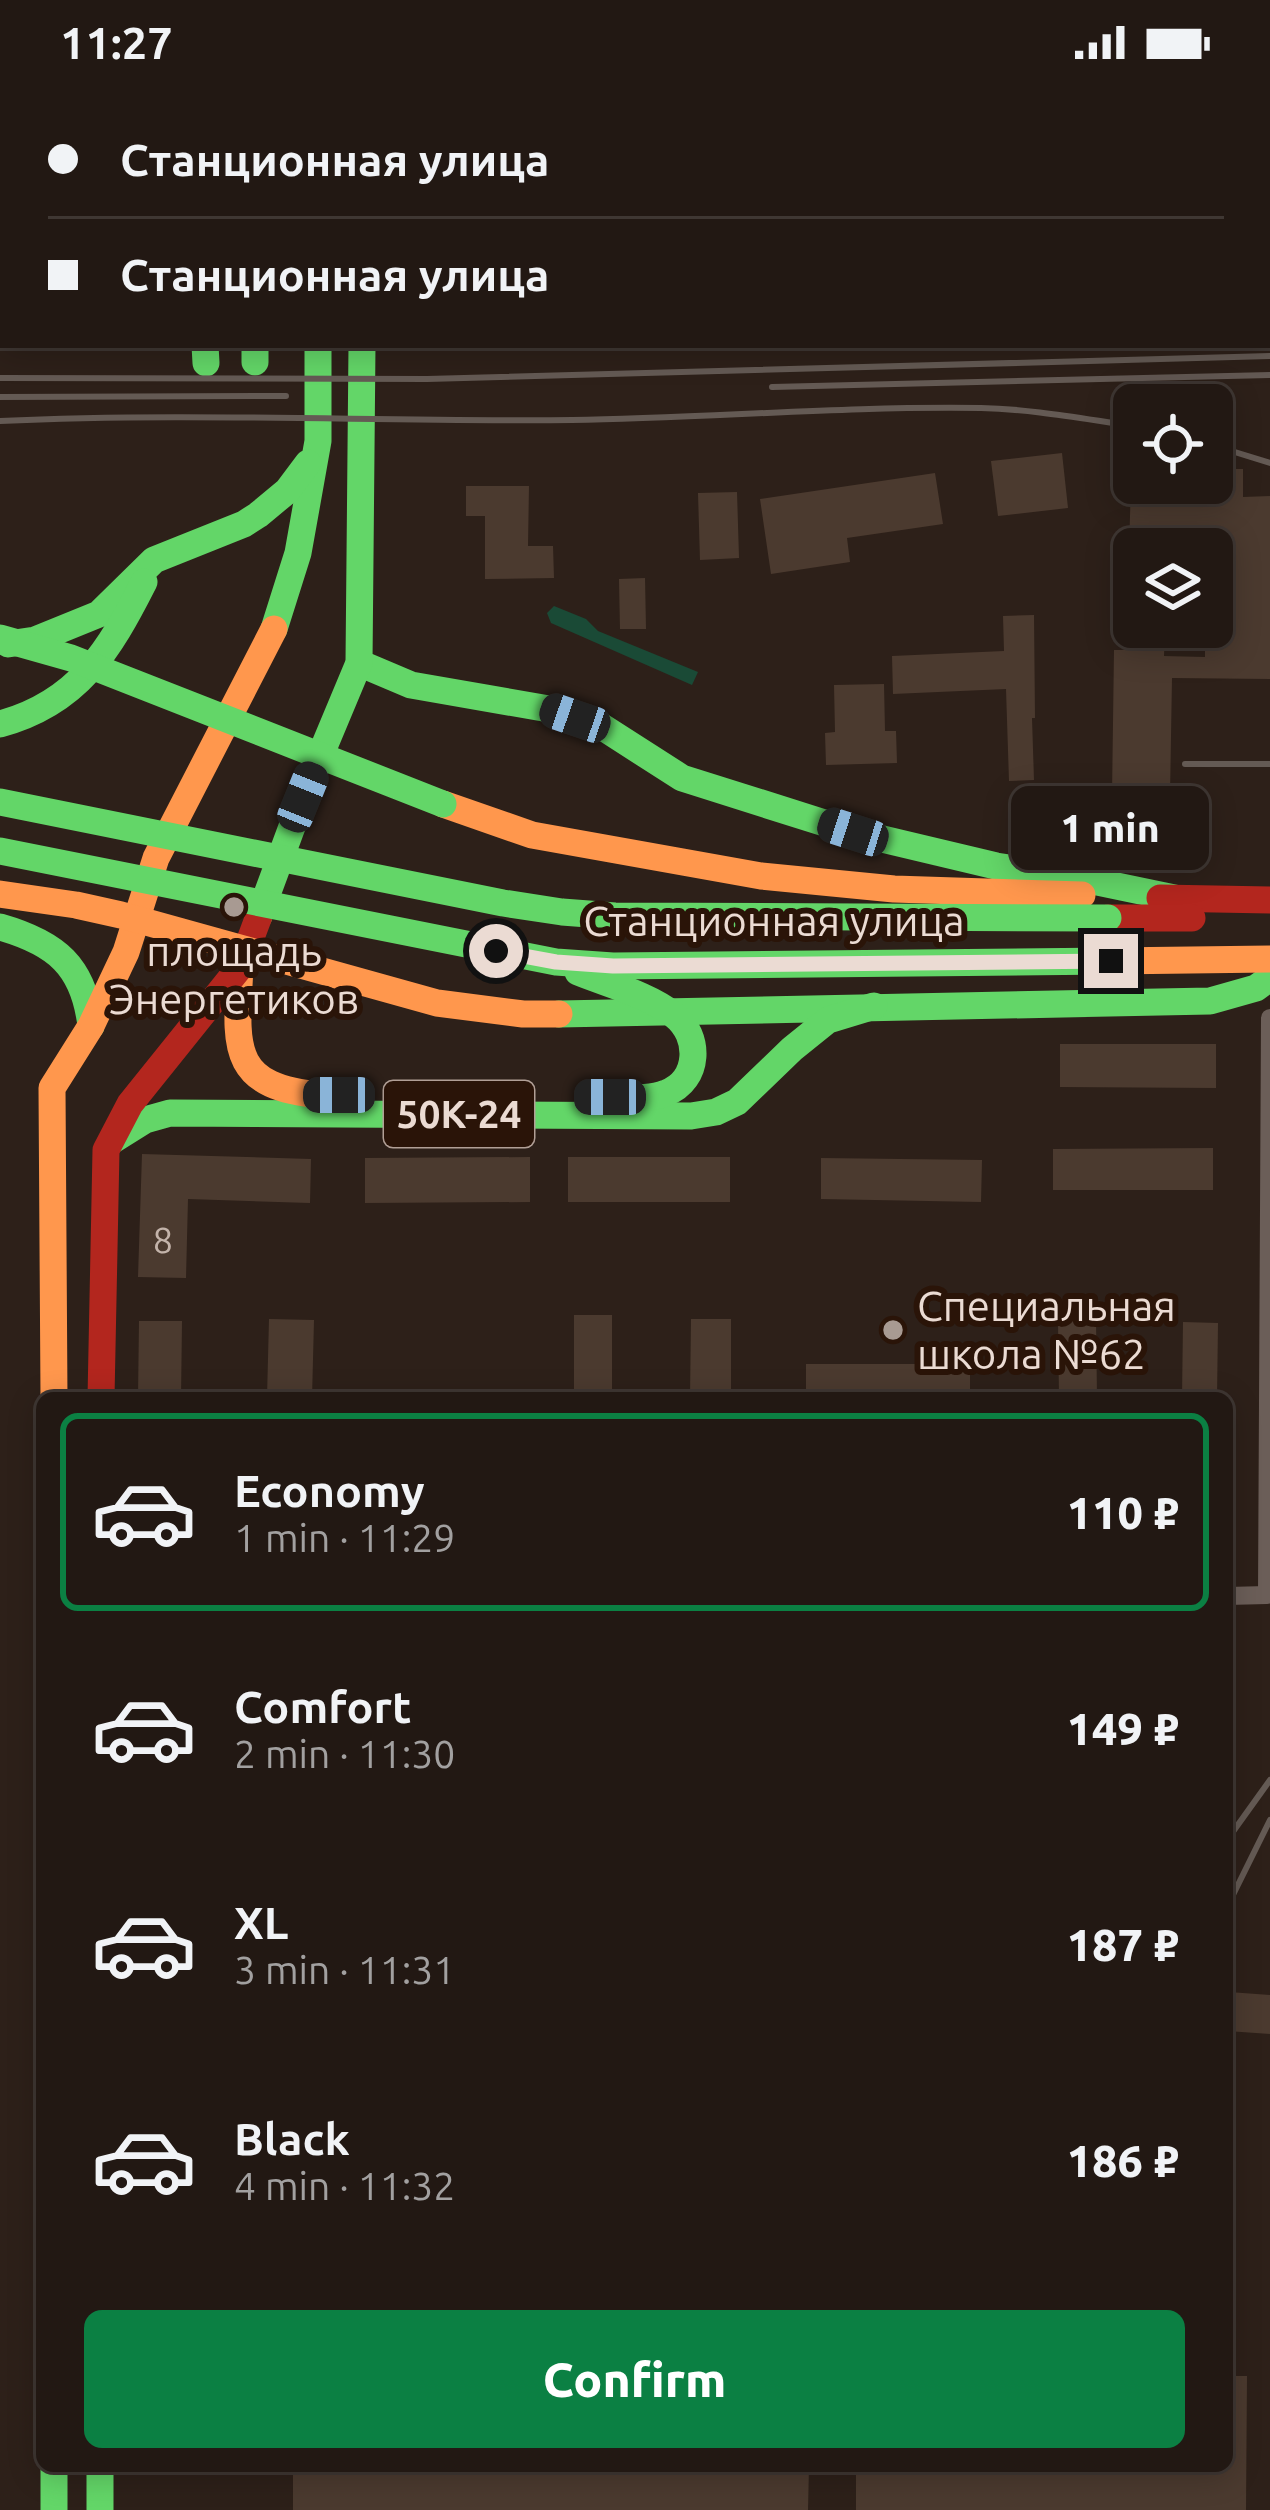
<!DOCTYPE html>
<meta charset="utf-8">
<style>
body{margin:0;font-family:Ubuntu,sans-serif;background:#2a211c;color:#f1f3f6;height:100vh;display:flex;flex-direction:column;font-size:45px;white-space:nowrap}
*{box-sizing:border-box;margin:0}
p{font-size:39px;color:#a2a0a0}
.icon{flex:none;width:66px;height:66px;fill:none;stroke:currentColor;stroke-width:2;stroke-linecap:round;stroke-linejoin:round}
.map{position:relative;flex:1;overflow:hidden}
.sheet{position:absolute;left:36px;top:1308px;width:1197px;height:1080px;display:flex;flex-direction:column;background:#221813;border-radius:18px;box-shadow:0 6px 30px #0003,0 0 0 3px #3f3733}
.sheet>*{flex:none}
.hud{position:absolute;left:0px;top:0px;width:1272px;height:264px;box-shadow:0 6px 30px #0003,0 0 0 3px #3f3733;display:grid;align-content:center;height:264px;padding:0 48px;background:#221813}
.fabs{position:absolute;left:1113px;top:300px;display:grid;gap:24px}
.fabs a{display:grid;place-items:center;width:120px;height:120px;border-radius:18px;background:#221813;box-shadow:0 6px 30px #0003,0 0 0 3px #3f3733;font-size:60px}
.end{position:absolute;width:54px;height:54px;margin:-27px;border:15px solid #ebdbd3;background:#111;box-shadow:0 0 0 6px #111}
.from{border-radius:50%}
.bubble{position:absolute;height:84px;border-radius:18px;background:#221813;box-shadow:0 6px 30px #0003,0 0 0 3px #3f3733;font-size:39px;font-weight:800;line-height:84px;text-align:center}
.car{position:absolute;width:36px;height:72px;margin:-36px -18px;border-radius:15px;box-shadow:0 0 9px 3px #0007;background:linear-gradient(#222 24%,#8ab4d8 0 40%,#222 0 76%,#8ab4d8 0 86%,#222 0)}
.hud b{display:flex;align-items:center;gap:42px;height:114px;font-size:45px}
.hud b+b{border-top:3px solid #3f3733}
.hud i{width:30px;height:30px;background:#f1f3f6}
ul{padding:21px 0 0;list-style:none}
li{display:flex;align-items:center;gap:36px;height:198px;margin:0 24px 18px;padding:0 24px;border:6px solid transparent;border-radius:18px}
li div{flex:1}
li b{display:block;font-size:45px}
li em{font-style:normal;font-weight:800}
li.active{border-color:#0b8043}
li>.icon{width:108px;height:108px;stroke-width:1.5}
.button{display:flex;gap:24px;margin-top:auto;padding:24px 48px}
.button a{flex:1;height:138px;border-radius:18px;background:#0b8043;color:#fff;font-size:48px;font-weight:800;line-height:138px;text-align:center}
.status{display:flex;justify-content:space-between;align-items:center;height:84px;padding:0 60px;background:#221813;direction:ltr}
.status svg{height:33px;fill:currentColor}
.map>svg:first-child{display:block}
.green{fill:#1a4a36}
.building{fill:#4b3a2f}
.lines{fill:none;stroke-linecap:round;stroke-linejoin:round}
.street{stroke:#6b5e58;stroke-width:18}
.fast{stroke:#63d668;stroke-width:27}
.slow{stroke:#ff974d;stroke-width:27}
.jam{stroke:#b3261e;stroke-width:27}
.rail{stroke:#645a54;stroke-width:6}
.fast-bridge{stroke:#63d668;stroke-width:27}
.slow-bridge{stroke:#ff974d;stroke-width:27}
.route{stroke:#ebdbd3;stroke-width:15}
.poi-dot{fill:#a89a92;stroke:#2a1408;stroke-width:4.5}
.labels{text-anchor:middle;stroke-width:12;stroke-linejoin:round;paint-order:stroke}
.number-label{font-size:36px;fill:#c3b3aa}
.shield{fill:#2a1408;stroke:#b19f96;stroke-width:3}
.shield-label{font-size:39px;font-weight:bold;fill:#ebdbd3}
.street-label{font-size:42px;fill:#ebdbd3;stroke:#2a1408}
.poi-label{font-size:42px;fill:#ebdbd3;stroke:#2a1408}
</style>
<div class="status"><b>11:27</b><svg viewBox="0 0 49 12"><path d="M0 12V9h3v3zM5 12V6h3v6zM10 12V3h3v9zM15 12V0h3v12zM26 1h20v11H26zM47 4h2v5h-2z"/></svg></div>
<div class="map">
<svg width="1270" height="2426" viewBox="0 0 1270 2426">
<rect width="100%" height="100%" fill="#2d2019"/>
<polygon class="green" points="554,522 586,535 598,547 698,588 692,601 551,539 547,529"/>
<g class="building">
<polygon points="1062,369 1068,424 998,432 991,377"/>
<polygon points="1212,385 1243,385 1243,413 1270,412 1270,595 1172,594 1170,712 1112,711 1114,566 1125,566 1126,543 1165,543 1164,572 1205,573 1205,543 1212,543 1212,465 1129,465 1131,399 1212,399"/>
<polygon points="935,389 943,440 847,454 850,478 771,490 760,415"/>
<polygon points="466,402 529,402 528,462 553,462 554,494 485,495 485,432 466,432"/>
<polygon points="737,408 739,474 700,476 698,409"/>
<polygon points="645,494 646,545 620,545 619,495"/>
<polygon points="1034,531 1035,634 1032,634 1034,696 1009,697 1006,605 893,610 892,572 1004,567 1003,532"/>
<polygon points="884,600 885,647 896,647 897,679 826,681 825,649 835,648 834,601"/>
<polygon points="1060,960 1216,960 1216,1004 1060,1003"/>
<polygon points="1213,1064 1213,1106 1053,1106 1053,1065"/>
<polygon points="142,1070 311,1075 310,1119 188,1115 186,1194 138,1193"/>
<polygon points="530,1073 530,1118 365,1119 365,1074"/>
<rect x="568" y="1073" width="162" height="45"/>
<polygon points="821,1074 982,1076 981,1118 821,1115"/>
<rect x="574" y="1231" width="38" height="83"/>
<polygon points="269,1235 314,1236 312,1314 267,1314"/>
<polygon points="691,1235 731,1235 731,1314 690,1314"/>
<polygon points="1058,1236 1096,1236 1097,1314 1059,1314"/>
<polygon points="139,1237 182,1237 181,1314 138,1314"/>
<polygon points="1183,1238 1218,1239 1217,1314 1182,1314"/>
<rect x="806" y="1280" width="164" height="34"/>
<polygon points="1229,1908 1270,1911 1270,1950 1227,1947"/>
<polygon points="1227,2292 1247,2292 1246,2426 856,2426 856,2382 1227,2382"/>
<polygon points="293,2382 809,2382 808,2426 293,2426"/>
</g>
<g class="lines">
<polyline class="street" points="1227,1512 1267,1511 1270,934"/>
<g class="fast">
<polyline points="417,3 420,0"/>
<polyline points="455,3 458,0"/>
<polyline points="205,261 206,279"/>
<polyline points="255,261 255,278"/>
<polyline points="274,545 298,469 318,357 318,261"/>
<polyline points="8,560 35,556 99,530 154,476 244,440 258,431 287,407 308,379"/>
<polyline points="359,579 411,601 549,625 601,642 682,694 853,748 996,782 1083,795 1179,815"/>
<path d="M0,640c78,-21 109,-73 144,-142"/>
<polyline points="259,832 303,713 359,579 362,261"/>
<path d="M0,843c56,16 84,39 91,99"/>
<polyline points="559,930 1210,917 1256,904 1270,894"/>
<polyline points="113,1056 145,1036 170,1029 691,1032 716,1028 737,1018 792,965 828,936 874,922"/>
<polyline points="54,2382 54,2426"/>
<polyline points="100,2382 100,2426"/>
</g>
<g class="slow">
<polyline points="0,36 3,36"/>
<polyline points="443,720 532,751 761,792 894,805 1082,811"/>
<polyline points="1111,877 1270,875"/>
<path d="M240,883c-4,79 -12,120 81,128"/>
<polyline points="54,1314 52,1004 91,942 126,868 156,774 274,545"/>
</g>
<g class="jam">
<polyline points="1160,814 1270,816"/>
<polyline points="1108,834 1192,834"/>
<polyline points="101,1314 106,1066 130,1020 240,883 259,832"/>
</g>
<g class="rail">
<polyline points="0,294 427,295 1270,272"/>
<polyline points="772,303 1270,291"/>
<polyline points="0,313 286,312"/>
<path d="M0,337c191,-9 381,1 572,-1 136,-2 272,-14 409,-12 51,1 103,11 153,18"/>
<polyline points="1212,361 1270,379"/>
<polyline points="1185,680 1270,680"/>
<polyline points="1227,1756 1270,1696"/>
<polyline points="1227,1823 1270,1736"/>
</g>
<g class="fast-bridge">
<polyline points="0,554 71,574 443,720"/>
<polyline points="0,718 503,819 562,828 615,832 1108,834"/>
<polyline points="0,767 556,878 613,882 1111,877"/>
<path d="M578,888c32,13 69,22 96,43 27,21 26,65 -8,78 -17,7 -39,4 -57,4"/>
</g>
<polyline class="slow-bridge" points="0,810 76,821 121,831 437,919 523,930 559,930"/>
</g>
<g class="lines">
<polyline class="route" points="496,867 556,878 613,882 1111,877"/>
</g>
<g class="poi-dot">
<circle cx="234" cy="823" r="12"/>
<circle cx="893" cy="1246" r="12"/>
</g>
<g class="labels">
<g class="number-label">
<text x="163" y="1169">8</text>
</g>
<rect class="shield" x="384" y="997" width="150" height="66" rx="9"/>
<g class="shield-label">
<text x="459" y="1044">50К-24</text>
</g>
<g class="street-label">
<text x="774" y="852">Станционная улица</text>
</g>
<g class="poi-label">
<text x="234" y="882">площадь<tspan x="234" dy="48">Энергетиков</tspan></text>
<text x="917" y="1237" text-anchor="start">Специальная<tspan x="917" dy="48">школа №62</tspan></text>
</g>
</g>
</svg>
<div class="fabs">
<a><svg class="icon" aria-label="locate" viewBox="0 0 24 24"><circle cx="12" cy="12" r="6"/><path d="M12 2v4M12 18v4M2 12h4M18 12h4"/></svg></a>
<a><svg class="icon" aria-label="layers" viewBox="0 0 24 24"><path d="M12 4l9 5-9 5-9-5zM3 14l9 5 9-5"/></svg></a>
</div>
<i class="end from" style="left:496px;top:867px"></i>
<i class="end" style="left:1111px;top:877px"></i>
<div class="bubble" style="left:1011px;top:702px;width:198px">1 min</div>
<i class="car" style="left:575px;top:634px;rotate:289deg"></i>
<i class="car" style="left:303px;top:713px;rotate:22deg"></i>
<i class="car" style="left:853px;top:748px;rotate:288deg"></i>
<i class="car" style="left:339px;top:1011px;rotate:270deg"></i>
<i class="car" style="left:610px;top:1013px;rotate:270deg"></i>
<div class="hud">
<b><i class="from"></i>Станционная улица</b>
<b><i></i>Станционная улица</b>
</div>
<section class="sheet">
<ul>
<li class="active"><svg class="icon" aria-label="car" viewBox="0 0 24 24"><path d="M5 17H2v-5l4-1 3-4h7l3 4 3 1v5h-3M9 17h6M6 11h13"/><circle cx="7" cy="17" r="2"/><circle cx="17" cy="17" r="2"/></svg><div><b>Economy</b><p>1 min · 11:29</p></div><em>110 ₽</em></li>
<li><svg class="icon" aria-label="car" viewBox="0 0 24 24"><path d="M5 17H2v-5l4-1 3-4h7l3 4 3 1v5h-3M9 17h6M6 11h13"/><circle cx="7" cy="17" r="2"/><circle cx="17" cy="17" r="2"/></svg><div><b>Comfort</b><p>2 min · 11:30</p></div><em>149 ₽</em></li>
<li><svg class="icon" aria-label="car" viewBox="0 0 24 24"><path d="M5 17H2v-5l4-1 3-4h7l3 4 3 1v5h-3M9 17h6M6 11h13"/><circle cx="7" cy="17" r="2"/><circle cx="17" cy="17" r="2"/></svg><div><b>XL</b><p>3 min · 11:31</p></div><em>187 ₽</em></li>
<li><svg class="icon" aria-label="car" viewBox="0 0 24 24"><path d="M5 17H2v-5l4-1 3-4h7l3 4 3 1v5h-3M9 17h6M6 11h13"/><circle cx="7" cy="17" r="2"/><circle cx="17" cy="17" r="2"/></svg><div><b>Black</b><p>4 min · 11:32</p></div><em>186 ₽</em></li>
</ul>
<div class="button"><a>Confirm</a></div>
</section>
</div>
